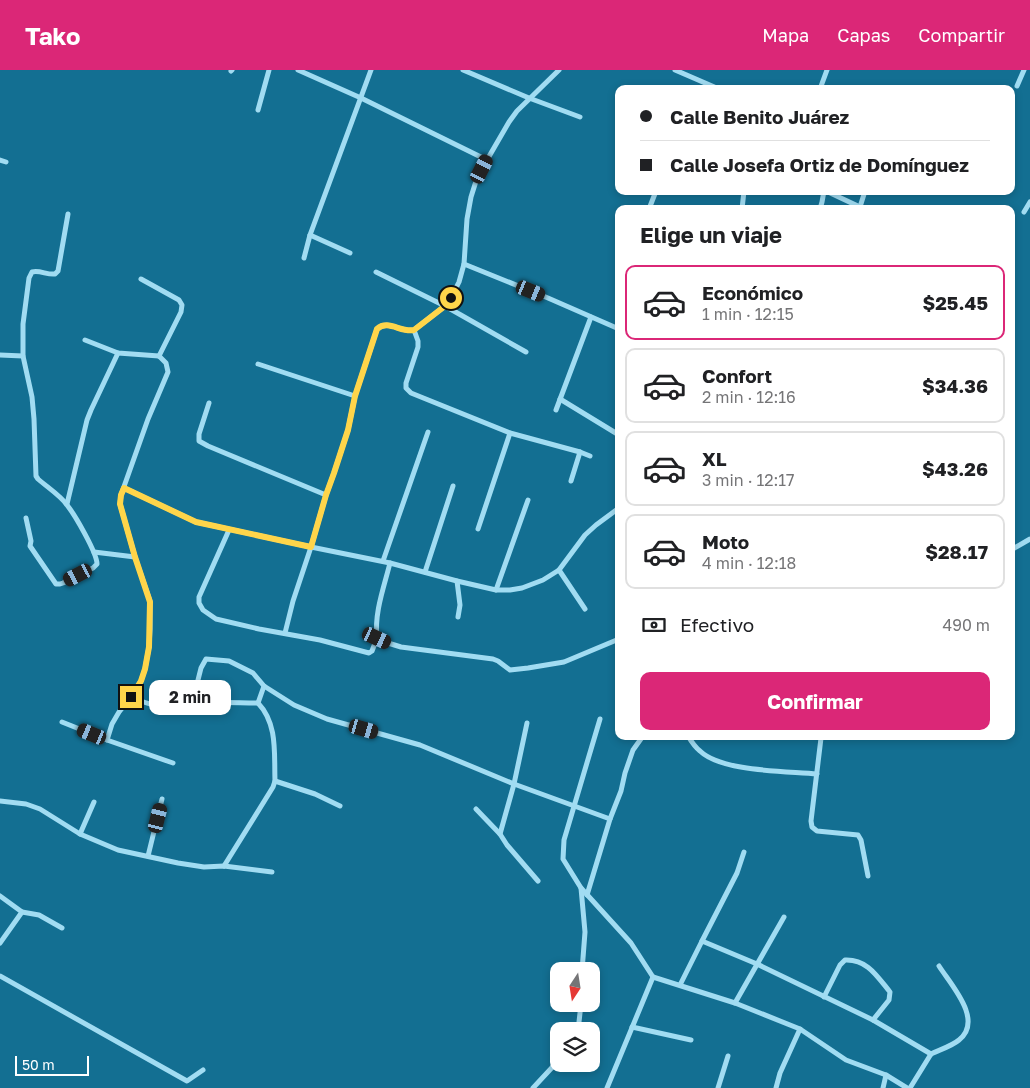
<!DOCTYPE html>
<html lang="es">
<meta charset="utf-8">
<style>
body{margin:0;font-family:"Golos Text",sans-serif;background:#f6f6f6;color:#202124;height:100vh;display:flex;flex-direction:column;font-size:19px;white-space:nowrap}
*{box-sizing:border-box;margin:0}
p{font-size:16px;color:#757577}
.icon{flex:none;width:28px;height:28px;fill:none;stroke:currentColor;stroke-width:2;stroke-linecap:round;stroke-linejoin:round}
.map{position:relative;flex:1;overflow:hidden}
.drawer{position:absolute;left:615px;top:135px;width:400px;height:535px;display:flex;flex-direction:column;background:#fff;border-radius:10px;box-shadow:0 2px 8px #0003}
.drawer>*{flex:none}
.hud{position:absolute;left:615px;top:15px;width:400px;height:110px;border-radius:10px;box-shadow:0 2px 8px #0003;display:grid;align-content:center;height:110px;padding:0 25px;background:#fff}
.needle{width:32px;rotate:192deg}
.tools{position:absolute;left:550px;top:892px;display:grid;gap:10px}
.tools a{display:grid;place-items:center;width:50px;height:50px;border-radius:10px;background:#fff;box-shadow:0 2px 8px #0003;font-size:25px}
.scale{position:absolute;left:15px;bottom:12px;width:74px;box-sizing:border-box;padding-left:5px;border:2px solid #fff;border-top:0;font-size:14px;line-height:18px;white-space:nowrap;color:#fff;-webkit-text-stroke:4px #136f92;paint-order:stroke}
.end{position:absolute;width:22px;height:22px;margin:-11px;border:6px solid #ffd54a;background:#111;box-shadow:0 0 0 2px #111}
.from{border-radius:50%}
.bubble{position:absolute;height:35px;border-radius:10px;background:#fff;box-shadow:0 2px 8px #0003;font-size:16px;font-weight:700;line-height:35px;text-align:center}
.car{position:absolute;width:15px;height:30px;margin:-15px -8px;border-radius:6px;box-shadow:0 0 4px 1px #0007;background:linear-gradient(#222 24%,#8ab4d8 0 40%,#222 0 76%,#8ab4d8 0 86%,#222 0)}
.hud b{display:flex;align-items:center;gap:18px;height:48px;font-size:19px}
.hud b+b{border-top:1px solid #e0e0e0}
.hud i{width:12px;height:12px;background:#202124}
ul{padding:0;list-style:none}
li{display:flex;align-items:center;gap:15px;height:75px;margin:0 10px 8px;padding:0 15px;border:2px solid #e0e0e0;border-radius:10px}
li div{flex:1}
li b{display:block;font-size:19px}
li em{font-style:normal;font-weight:700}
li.on{border-color:#db2777}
li>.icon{width:45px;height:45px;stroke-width:1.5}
h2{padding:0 25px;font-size:22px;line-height:60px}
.pay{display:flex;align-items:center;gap:12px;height:55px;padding:0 25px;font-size:19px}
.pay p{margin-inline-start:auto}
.button{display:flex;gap:10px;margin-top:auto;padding:10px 25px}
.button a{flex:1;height:58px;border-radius:10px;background:#db2777;color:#fff;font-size:20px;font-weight:700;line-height:58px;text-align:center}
header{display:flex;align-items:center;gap:30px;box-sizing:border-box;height:70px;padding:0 25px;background:#db2777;color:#fff}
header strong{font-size:24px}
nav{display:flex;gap:28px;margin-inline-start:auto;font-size:18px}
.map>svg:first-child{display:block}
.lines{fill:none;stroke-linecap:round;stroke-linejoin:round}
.street{stroke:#a1dcf2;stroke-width:5}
.route{stroke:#ffd54a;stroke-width:6}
</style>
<header>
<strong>Tako</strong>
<nav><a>Mapa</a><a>Capas</a><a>Compartir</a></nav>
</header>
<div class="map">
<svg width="1030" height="1018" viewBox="0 0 1030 1018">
<rect width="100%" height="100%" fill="#136f92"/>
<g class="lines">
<g class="street">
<polyline points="298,0 361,28 487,90"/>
<polyline points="463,0 529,28 580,47"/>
<polyline points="675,0 719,19"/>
<polyline points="231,1 232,0"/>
<polyline points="1017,16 1024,0"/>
<polyline points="820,19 827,0"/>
<polyline points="258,40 269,0"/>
<polyline points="0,90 6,92"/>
<polyline points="826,121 860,137 859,139"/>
<polyline points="865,121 860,137 866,139"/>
<polyline points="649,139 656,121"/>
<polyline points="742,139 744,121"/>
<polyline points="820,139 822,132 824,121"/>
<polyline points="1024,142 1030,132"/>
<polyline points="310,165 350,183"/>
<polyline points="304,188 310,165 371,0"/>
<polyline points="464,194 548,228 619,259"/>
<polyline points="376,202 445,236 526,282"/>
<polyline points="141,209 179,230 182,235 181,242 159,286"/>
<polyline points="414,260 418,271 418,277 406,313 406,318 411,323 510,363 580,382 590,386"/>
<polyline points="85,270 118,283 159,286"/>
<polyline points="0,285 23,286"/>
<polyline points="258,294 355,326"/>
<polyline points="560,329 619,365"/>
<polyline points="209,333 199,364 199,371 208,376 326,425"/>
<polyline points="556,340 591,247"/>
<polyline points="571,411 580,382"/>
<polyline points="124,418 196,452 311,477 390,493 457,511 496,520 510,520 522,518 543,510 559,500 585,465 596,455 619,438"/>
<polyline points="67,434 87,350 91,340 118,283"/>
<path d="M26,448l5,23 -1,5 26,38h4l3,-1 30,-15 4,-4c0,-11 -22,-49 -30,-59 -6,-9 -20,-18 -29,-26l-2,-3 -2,-57 -2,-22 -9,-41v-32l6,-46 3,-6c8,-2 15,3 23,2l3,-3 10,-57"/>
<polyline points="478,459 510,363"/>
<polyline points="229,460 199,527 199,533 203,540 216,549 259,559 320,570 369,583 372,581 377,568 388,573 401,577 493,589 498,591 510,600 528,598 564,592 619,569"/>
<polyline points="1011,480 1030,469"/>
<polyline points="94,482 135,487"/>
<polyline points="383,491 428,362"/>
<polyline points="559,500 585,539"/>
<polyline points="425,502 453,416"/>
<polyline points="457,511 460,535 458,547"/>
<polyline points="496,520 528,430"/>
<path d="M285,563l8,-32 18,-54 15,-52 8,-22 14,-43 7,-34 22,-67c11,-10 24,4 37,1l31,-24 6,-8 8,-16 5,-18 3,-45 4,-22 6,-19 10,-18 22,-38 8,-11 42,-41"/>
<path d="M377,568c-3,-25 7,-51 13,-75"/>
<path d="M131,627c16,7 36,14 53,10 7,-2 12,-3 19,-4 19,-1 37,0 55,0"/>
<polyline points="192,634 201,598 206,589 229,591 253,603 264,616 294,635 327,649 420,675 514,714 610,749"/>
<polyline points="600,649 564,770 563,789 581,818 631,873 653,907"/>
<polyline points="62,652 107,670 173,693"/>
<path d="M688,666c3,5 7,11 12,15 22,21 87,20 117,23"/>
<polyline points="820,666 821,668 811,751 812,757 817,761 858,765 861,770 868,806"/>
<polyline points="107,670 112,654 119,642 131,627 141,611 145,599 149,577 150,559 150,531 135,487 120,434 121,425 148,349 168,302 166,293 159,286"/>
<polyline points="275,711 315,724 340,736"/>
<polyline points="0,731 26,734 40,739 80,764 118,780 178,793 204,797 224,796 272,802"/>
<polyline points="476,739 500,764 507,775 538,811"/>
<polyline points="80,764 94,732"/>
<polyline points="500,764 514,714 527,653"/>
<polyline points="148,786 162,729"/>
<path d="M224,796l49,-79 2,-6c-1,-27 3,-57 -17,-78l6,-17"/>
<polyline points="581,818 585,862 582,901"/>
<polyline points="587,825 610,749 621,721 625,703 633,680 643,666"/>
<polyline points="0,826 22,842 0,873"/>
<polyline points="22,842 39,845 62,858"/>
<polyline points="702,871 737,803 744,782"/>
<polyline points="0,906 187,1011 203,1000"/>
<polyline points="653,907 735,933 800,959 846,990 886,1005 907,1018"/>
<polyline points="680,915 702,871 757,894 873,950 931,984"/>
<path d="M824,927l16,-32 5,-5c22,-1 32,16 45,32l-1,8 -16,20"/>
<polyline points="735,933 784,847"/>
<polyline points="632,957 691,970"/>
<polyline points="578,961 581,934"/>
<path d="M931,984c8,-4 21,-8 28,-14 25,-20 -8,-55 -20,-74"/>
<polyline points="533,1018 559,990"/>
<polyline points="607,1018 653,907"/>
<polyline points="718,1018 728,986"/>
<polyline points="776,1018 780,1003 800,959"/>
<polyline points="883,1018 886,1005"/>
<polyline points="910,1018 931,984"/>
</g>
</g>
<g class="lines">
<path class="route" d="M131,627l10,-16 4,-12 4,-22 1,-45 -15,-45 -15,-53 1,-9 3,-7 72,34 115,25 15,-52 8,-22 14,-43 7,-34 22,-67c11,-10 24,4 37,1l31,-24 6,-8"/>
</g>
</svg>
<div class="tools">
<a><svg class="needle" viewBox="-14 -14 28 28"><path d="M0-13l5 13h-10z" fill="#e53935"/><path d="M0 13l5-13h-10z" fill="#757577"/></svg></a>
<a><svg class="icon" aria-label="layers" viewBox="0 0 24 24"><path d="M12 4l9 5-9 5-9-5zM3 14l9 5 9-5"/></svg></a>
</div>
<div class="scale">50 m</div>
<i class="end from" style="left:451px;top:228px"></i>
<i class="end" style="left:131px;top:627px"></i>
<div class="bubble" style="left:149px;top:610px;width:82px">2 min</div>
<i class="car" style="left:482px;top:99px;rotate:27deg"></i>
<i class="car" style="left:531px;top:221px;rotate:112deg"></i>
<i class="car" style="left:78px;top:505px;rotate:243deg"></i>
<i class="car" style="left:377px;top:568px;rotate:115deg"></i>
<i class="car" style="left:364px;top:659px;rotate:106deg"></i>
<i class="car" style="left:92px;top:664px;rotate:292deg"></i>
<i class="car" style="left:158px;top:748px;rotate:14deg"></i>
<div class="hud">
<b><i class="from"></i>Calle Benito Juárez</b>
<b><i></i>Calle Josefa Ortiz de Domínguez</b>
</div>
<section class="drawer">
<h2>Elige un viaje</h2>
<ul>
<li class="on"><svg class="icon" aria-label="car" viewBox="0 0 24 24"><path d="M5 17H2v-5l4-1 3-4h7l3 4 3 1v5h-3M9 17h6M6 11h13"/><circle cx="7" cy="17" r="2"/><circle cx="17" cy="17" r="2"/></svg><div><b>Económico</b><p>1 min · 12:15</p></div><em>$25.45</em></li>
<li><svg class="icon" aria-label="car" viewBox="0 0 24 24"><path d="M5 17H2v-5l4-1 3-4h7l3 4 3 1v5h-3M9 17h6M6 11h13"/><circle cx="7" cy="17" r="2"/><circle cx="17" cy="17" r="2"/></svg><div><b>Confort</b><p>2 min · 12:16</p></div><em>$34.36</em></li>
<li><svg class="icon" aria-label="car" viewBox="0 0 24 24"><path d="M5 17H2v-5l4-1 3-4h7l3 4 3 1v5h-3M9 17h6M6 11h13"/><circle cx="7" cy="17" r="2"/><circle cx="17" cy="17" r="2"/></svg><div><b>XL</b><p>3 min · 12:17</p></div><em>$43.26</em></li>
<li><svg class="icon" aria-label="car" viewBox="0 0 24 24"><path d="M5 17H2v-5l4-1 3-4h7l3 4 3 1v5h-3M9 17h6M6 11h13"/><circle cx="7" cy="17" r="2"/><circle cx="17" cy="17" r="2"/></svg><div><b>Moto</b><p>4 min · 12:18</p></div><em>$28.17</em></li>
</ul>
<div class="pay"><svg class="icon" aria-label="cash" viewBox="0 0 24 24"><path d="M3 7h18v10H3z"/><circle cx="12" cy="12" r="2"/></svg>Efectivo<p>490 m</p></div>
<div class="button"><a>Confirmar</a></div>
</section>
</div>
